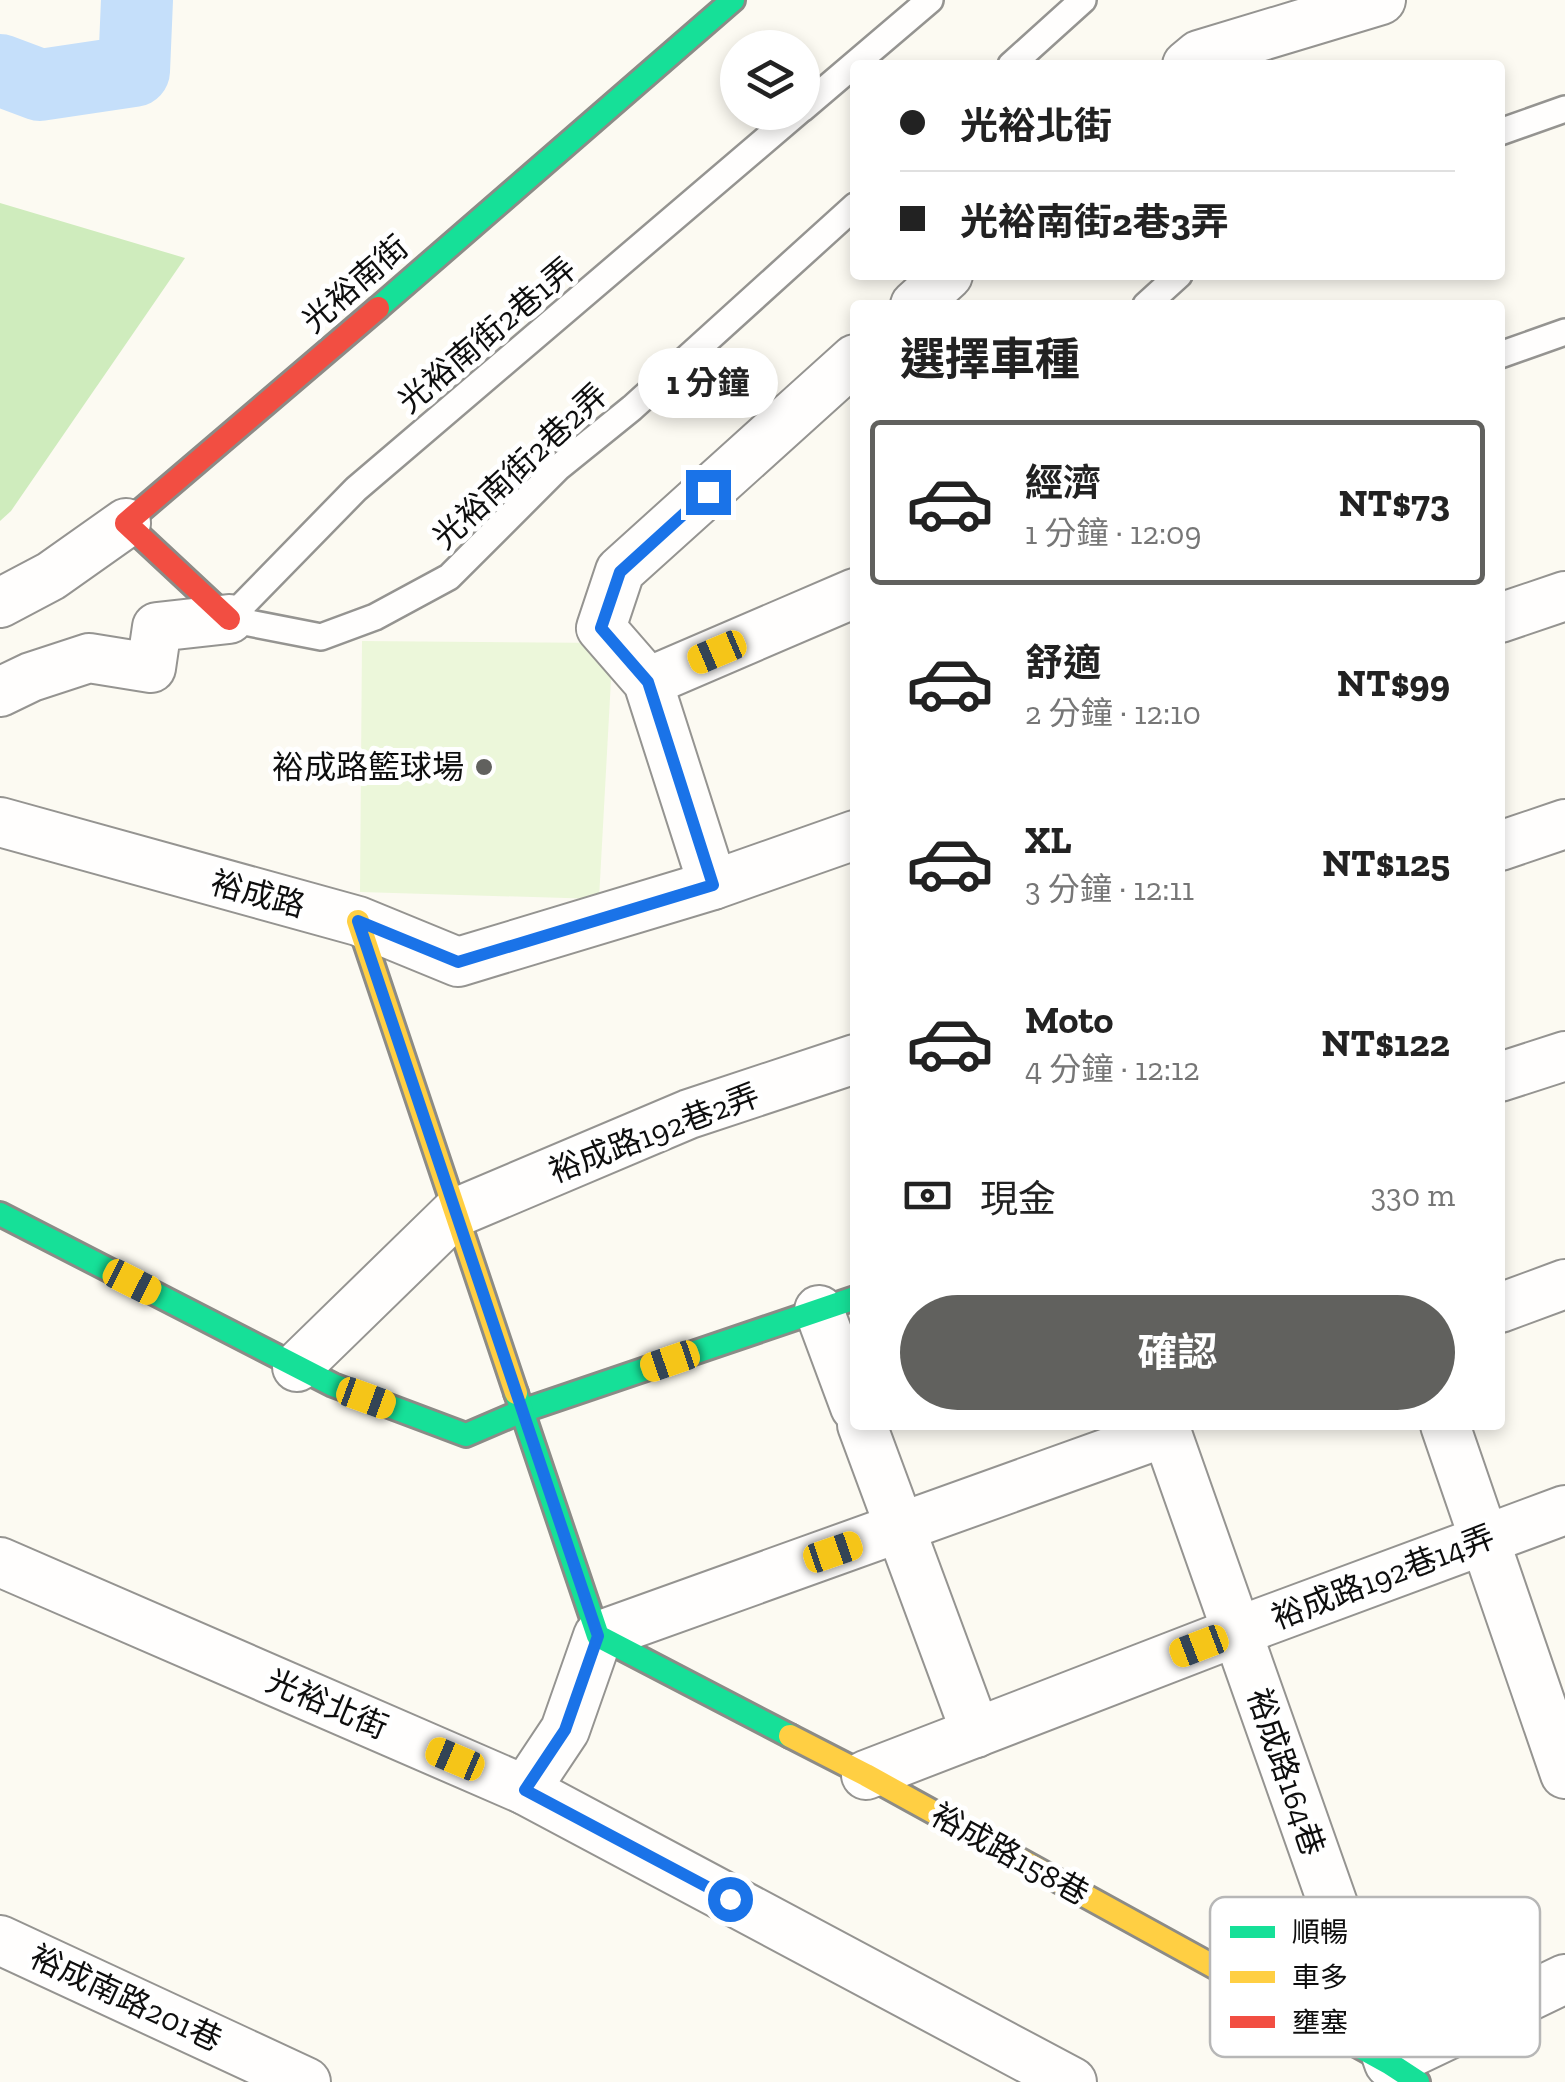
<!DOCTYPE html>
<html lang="zh-TW">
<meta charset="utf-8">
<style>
body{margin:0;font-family:"Zilla Slab","Noto Sans TC",serif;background:#f6f6f6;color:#222;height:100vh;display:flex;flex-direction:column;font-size:38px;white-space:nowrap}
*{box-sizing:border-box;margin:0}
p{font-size:32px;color:#767676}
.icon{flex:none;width:55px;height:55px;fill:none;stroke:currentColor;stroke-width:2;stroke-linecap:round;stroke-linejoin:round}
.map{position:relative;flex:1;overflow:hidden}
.side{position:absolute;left:850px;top:300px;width:655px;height:1130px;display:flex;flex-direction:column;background:#fff;border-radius:10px;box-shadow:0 5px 15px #0003}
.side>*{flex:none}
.banner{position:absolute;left:850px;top:60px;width:655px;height:220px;border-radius:10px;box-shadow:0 5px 15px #0003;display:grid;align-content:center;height:220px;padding:0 50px;background:#fff}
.tools{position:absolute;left:720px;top:30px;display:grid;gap:20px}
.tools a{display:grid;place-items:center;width:100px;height:100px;border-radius:50%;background:#fff;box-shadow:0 5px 15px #0003;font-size:50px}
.end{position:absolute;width:45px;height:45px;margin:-22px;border:12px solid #1a73e8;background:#fff;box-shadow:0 0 0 5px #fff}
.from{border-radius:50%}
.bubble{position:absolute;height:70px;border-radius:35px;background:#fff;box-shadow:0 5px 15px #0003;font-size:32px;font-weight:700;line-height:70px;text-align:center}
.car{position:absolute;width:30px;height:60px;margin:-30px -15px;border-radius:12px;box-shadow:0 0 8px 2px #0007;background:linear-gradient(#f5c518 24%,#345 0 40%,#f5c518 0 76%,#345 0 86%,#f5c518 0)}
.banner b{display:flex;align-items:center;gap:35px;height:95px;font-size:38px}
.banner b+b{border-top:2px solid #e0e0e0}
.banner i{width:25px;height:25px;background:#222}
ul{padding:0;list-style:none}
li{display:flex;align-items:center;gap:30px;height:165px;margin:0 20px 15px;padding:0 30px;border:5px solid transparent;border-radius:10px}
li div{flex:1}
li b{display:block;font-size:38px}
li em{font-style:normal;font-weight:700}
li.active{border-color:#61615e}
li>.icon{width:90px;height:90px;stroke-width:1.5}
h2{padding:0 50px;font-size:45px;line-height:120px}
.pay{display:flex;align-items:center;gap:25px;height:110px;padding:0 50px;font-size:38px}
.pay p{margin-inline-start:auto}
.action{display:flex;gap:20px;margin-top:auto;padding:20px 50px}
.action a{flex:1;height:115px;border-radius:60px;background:#61615e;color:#fff;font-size:40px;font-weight:700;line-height:115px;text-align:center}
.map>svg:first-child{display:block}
.forest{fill:#cfecbd}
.pitch{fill:#ecf7da}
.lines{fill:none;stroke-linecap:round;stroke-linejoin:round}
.river{stroke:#c5dffa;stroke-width:72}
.lane-casing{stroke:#959491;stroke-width:30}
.street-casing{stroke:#959491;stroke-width:52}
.fast-casing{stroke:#8c8b87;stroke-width:28}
.slow-casing{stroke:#8c8b87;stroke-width:28}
.jam-casing{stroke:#8c8b87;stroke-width:28}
.lane{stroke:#fffefd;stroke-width:25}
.street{stroke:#fffefd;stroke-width:48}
.fast{stroke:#16e098;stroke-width:22}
.slow{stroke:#ffcf43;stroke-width:22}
.jam{stroke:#f24e42;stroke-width:22}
.route{stroke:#1a73e8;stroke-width:12}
.poi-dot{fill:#61615e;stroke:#fff;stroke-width:4}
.labels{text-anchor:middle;stroke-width:10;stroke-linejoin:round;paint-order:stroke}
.street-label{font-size:32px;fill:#0e0e0e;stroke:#fff}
.poi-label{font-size:32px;fill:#0e0e0e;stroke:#fff;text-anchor:end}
.key{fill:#fff;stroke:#b7b7b7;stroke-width:2.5}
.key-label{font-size:28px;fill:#0e0e0e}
</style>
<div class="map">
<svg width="1565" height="2082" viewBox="0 0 1565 2082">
<rect width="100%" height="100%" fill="#fcfaf2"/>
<polygon class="forest" points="0,203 185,258 11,511 0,521"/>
<polygon class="pitch" points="362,641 613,643 599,899 360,892"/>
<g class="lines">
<polyline class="river" points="0,70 40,85 134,71 137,0"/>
<defs>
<g id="lane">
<polyline points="1011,65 1083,0"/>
<polyline points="802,109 930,0"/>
<polyline points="1500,132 1565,109"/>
<polyline points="1146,305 1179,275"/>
<polyline points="1500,355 1565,332"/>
<polyline points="229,619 321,637 375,617 449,577 559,467 632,408 855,206"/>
<polyline points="229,619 356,489 798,112"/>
</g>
<g id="street">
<polyline points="1187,65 1199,55 1381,0"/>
<polyline points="915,305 948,275"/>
<polyline points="0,603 51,576 126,523"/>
<polyline points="1500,618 1565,596"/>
<polyline points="648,682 855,593"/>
<polyline points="0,692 31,677 89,658 151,668 157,627 229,619"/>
<polyline points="0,822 358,921 458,962 713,885 855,835"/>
<polyline points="1500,846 1565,824"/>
<polyline points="713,885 648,682 601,628 620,571 855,359"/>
<polyline points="1500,1077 1565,1056"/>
<polyline points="1500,1308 1565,1284"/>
<polyline points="819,1310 855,1407"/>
<polyline points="297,1367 455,1213 689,1114 855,1059"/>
<polyline points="862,1425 976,1733"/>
<polyline points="1164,1425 1389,2063 1565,1979"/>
<polyline points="1445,1425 1565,1774"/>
<polyline points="0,1562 525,1790 1072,2082"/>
<polyline points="866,1775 1236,1632 1565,1510"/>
<polyline points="525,1790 565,1730 598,1636 1166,1432"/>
<polyline points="0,1940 306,2082"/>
</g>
<g id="fast">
<polyline points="378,308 733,0"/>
<polyline points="0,1214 333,1385 466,1435 522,1411 855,1298"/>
<polyline points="516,1393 598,1636 790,1736"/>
<polyline points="1309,2019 1389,2063 1418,2082"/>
</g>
<g id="slow">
<polyline points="358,921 516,1393"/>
<polyline points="790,1736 866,1775 1309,2019"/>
</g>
<polyline id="jam" points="229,619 126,523 378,308"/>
</defs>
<use href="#lane" class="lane-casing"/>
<use href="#street" class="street-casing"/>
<use href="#fast" class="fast-casing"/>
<use href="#slow" class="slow-casing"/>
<use href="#jam" class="jam-casing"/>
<use href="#lane" class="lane"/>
<use href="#street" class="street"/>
<use href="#fast" class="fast"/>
<use href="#slow" class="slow"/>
<use href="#jam" class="jam"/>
</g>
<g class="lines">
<polyline class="route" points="708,492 620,572 601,628 648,682 713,885 458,962 358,921 598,1636 565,1730 525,1790 730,1899"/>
</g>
<circle class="poi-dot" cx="484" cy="767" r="10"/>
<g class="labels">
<g class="street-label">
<text transform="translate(355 284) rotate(-41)" y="11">光裕南街</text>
<text transform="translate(487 335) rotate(-40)" y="11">光裕南街2巷1弄</text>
<text transform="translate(520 466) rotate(-43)" y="11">光裕南街2巷2弄</text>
<text transform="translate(258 894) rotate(15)" y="11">裕成路</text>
<text transform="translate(654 1133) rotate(-21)" y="11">裕成路192巷2弄</text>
<text transform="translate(1383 1577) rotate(-21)" y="11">裕成路192巷14弄</text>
<text transform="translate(327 1704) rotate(23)" y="11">光裕北街</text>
<text transform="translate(1286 1772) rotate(71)" y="11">裕成路164巷</text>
<text transform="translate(1010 1854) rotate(29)" y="11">裕成路158巷</text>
<text transform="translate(126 1998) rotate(25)" y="11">裕成南路201巷</text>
</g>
<g class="poi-label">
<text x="464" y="778">裕成路籃球場</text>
</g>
</g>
<rect x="1210" y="1897" width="330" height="160" rx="15" class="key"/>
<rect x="1230" y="1926" width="45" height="12" fill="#16e098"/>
<rect x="1230" y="1971" width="45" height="12" fill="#ffcf43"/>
<rect x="1230" y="2016" width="45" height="12" fill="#f24e42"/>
<g class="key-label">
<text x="1292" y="1942">順暢</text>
<text x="1292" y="1987">車多</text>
<text x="1292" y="2032">壅塞</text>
</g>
</svg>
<div class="tools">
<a><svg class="icon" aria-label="layers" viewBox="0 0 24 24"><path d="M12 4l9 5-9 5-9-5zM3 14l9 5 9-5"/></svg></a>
</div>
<i class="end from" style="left:730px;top:1899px"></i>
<i class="end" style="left:708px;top:492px"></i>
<div class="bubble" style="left:638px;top:348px;width:140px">1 分鐘</div>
<i class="car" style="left:717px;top:652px;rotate:247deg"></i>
<i class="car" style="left:132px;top:1282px;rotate:117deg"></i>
<i class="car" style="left:670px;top:1361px;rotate:251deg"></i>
<i class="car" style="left:366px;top:1398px;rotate:110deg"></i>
<i class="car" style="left:833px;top:1552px;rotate:71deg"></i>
<i class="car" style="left:1199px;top:1646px;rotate:249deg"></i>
<i class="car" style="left:455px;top:1759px;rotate:293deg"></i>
<div class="banner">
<b><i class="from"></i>光裕北街</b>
<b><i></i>光裕南街2巷3弄</b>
</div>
<section class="side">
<h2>選擇車種</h2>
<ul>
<li class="active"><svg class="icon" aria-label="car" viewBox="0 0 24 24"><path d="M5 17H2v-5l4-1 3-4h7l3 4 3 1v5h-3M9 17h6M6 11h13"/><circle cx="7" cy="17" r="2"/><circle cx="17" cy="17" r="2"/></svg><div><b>經濟</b><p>1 分鐘 · 12:09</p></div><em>NT$73</em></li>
<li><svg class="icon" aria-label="car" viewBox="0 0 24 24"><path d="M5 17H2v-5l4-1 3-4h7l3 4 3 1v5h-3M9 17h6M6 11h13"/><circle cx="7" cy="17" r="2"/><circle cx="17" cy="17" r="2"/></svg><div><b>舒適</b><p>2 分鐘 · 12:10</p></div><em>NT$99</em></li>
<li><svg class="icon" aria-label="car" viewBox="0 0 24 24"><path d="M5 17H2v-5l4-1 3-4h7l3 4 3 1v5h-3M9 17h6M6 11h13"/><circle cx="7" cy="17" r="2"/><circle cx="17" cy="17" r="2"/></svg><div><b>XL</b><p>3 分鐘 · 12:11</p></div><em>NT$125</em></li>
<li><svg class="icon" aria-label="car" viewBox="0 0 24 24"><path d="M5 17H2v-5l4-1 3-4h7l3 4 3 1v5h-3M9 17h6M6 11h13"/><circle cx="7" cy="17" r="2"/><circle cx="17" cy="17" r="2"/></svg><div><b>Moto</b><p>4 分鐘 · 12:12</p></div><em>NT$122</em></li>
</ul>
<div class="pay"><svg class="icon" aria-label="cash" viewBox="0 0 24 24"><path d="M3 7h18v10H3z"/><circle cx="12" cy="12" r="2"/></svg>現金<p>330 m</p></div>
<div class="action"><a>確認</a></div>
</section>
</div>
